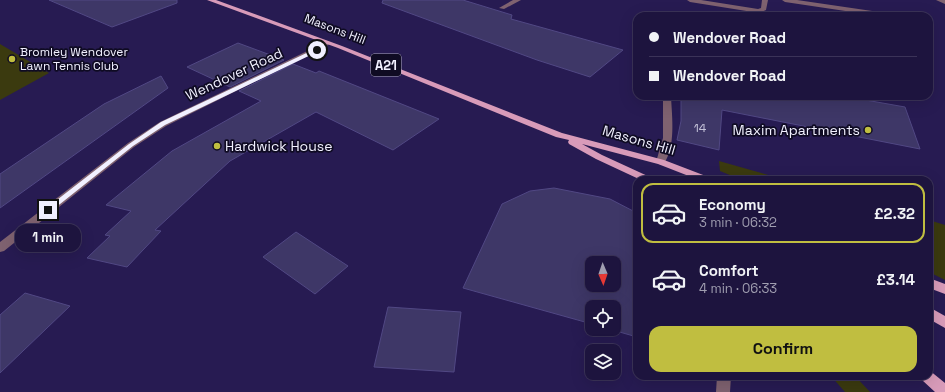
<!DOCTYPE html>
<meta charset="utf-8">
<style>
body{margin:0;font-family:"Space Grotesk",sans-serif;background:#251d45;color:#f1f3f6;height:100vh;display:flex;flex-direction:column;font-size:15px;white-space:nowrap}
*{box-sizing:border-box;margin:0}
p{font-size:13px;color:#a09eb0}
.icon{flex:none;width:22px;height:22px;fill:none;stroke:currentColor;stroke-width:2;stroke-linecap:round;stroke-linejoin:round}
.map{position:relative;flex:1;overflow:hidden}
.drawer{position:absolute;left:633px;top:176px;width:300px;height:204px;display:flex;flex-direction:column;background:#1d143e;border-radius:12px;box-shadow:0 4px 16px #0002,0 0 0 1px #3b3358}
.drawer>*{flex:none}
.hud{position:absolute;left:633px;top:12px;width:300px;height:88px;border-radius:12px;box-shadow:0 4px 16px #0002,0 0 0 1px #3b3358;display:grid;align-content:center;height:88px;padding:0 16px;background:#1d143e}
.needle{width:26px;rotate:178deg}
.tools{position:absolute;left:585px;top:256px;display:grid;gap:8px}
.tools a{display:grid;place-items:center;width:36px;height:36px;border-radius:8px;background:#1d143e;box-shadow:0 4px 16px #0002,0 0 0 1px #3b3358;font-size:20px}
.end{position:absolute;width:18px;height:18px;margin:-9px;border:5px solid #f1f0ff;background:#111;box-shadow:0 0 0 2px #111}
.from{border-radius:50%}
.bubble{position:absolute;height:28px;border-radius:12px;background:#1d143e;box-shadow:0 4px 16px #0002,0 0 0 1px #3b3358;font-size:13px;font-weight:600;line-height:28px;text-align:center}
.hud b{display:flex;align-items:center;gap:14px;height:38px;font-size:15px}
.hud b+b{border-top:1px solid #3b3358}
.hud i{width:10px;height:10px;background:#f1f3f6}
ul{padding:7px 0 0;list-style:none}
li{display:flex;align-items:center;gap:12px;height:60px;margin:0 8px 6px;padding:0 8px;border:2px solid transparent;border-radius:12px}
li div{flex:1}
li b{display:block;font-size:15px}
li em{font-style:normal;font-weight:600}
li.selected{border-color:#c0be40}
li>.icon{width:36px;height:36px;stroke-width:1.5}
.primary-button{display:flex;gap:8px;margin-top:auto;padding:8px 16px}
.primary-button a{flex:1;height:46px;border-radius:12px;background:#c0be40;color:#111;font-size:16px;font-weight:600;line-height:46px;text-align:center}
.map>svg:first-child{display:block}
.green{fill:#3b3a0f}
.building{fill:#3e3767;stroke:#514884;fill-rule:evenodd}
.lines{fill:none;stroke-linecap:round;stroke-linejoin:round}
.minor{fill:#7f6270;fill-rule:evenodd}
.major{fill:#d89bb9;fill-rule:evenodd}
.route{fill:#f1f0ff}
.poi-dot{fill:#c0be40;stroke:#0f0b23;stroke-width:1.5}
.labels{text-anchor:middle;stroke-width:3.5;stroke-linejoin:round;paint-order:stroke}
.far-street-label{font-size:12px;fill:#f1f0ff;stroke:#0f0b23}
.far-poi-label{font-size:12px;fill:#f1f0ff;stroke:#0f0b23;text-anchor:start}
.number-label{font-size:12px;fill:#c4c2d9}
.shield{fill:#0f0b23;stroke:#adabbd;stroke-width:1}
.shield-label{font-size:13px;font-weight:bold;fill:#f1f0ff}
.street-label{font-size:14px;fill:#f1f0ff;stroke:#0f0b23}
.poi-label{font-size:14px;fill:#f1f0ff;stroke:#0f0b23;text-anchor:end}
</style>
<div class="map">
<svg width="945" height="392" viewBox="0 0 945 392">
<rect width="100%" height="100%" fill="#271b52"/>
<g class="green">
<polygon points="0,44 49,73 0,100"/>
<polygon points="719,161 786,180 742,180 720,171"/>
<polygon points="929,220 945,225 945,280 929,272"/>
<polygon points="831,376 855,376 870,392 845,392"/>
</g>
<g class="building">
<polygon points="49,0 177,0 177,3 112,27"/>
<polygon points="383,0 463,0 512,15 511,19 623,50 590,77 537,60 382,3"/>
<polygon points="238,43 284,60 230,87 187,67"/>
<polygon points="293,64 316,73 319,71 439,119 393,150 316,112 230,161 155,230 161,231 127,267 87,258 110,236 105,235 131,211 106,205 172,151 261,101 239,91"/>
<polygon points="161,76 168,88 0,208 0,174 104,104"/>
<polygon points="681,96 843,96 905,107 920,149 722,110 719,150 677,140 681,121"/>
<path d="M554,188l56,11 27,14v124l-28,-8h5v-22h-22v17l-129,-36 39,-84 28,-13zM592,263h22v22h-22z"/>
<polygon points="296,232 348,266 315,294 263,257"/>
<polygon points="25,293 70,306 0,373 0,315"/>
<polygon points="388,307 461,312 454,372 374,367"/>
</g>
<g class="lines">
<g class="minor">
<polygon points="513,0 521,0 504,9 499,8"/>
<polygon points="687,0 701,0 758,9 761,8 762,0 768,0 766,10 759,13 690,2"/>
<polygon points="782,0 797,0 879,12 882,14 879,16 785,2"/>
<polygon points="936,0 945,0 945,4"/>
<polygon points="328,41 331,43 330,44 166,126 134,147 4,251 0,252 0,242 128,143 160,122"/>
<path d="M663,96h8c1,22 5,49 -7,68l-3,1 -5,-3 7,-24z"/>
<polygon points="717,376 731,376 730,392 716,392"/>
</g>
<g class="major">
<polygon points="207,0 216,0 342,46 562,133 664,160 711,178 713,180 699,180 658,164 582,144 602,155 652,178 654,180 641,180 596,159 569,144 568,142 569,140 556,137 338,48"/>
<polygon points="929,278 945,284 945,294 929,288"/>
<polygon points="929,307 945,316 945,328 929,319"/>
<polygon points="929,370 945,383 945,392 935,392 922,380 920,376 929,376"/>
</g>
</g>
<polygon class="route" points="317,48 319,51 165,125 133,146 50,212 45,212 44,210 129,144 161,122"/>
<g class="poi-dot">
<circle cx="12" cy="59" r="4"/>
<circle cx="868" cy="130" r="4"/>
<circle cx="217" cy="146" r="4"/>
</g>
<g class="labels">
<g class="far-street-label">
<text transform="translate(335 29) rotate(21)" y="4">Masons Hill</text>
</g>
<g class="far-poi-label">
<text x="20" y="56">Bromley Wendover<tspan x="20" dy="14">Lawn Tennis Club</tspan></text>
</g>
<g class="number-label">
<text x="700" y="132">14</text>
</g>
<rect class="shield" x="371" y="54" width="30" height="22" rx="3"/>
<g class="shield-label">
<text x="386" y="70">A21</text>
</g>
<g class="street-label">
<text transform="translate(234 74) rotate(-25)" y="5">Wendover Road</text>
<text transform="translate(639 140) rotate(16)" y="5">Masons Hill</text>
</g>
<g class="poi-label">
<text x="860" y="135">Maxim Apartments</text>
<text x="225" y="151" text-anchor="start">Hardwick House</text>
</g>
</g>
</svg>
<div class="tools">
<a><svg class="needle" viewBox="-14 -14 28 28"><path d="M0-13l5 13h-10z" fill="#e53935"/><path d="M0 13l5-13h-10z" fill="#a09eb0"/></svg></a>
<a><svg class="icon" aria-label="locate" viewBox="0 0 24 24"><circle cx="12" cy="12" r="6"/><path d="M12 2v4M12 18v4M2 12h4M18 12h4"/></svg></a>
<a><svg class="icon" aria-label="layers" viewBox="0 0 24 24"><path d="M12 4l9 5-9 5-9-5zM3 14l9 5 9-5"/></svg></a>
</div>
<i class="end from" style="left:317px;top:50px"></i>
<i class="end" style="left:48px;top:210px"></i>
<div class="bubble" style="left:15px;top:224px;width:66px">1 min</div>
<div class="hud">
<b><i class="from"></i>Wendover Road</b>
<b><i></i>Wendover Road</b>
</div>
<section class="drawer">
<ul>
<li class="selected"><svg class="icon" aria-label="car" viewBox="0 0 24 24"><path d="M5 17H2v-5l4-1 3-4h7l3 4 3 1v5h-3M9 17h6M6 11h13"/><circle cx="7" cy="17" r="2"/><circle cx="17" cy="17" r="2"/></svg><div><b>Economy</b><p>3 min · 06:32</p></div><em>£2.32</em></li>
<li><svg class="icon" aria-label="car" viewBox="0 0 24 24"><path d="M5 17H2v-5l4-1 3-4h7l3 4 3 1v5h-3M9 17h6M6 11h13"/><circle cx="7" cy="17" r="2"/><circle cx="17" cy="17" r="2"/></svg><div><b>Comfort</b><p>4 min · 06:33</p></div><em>£3.14</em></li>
</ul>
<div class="primary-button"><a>Confirm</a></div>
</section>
</div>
